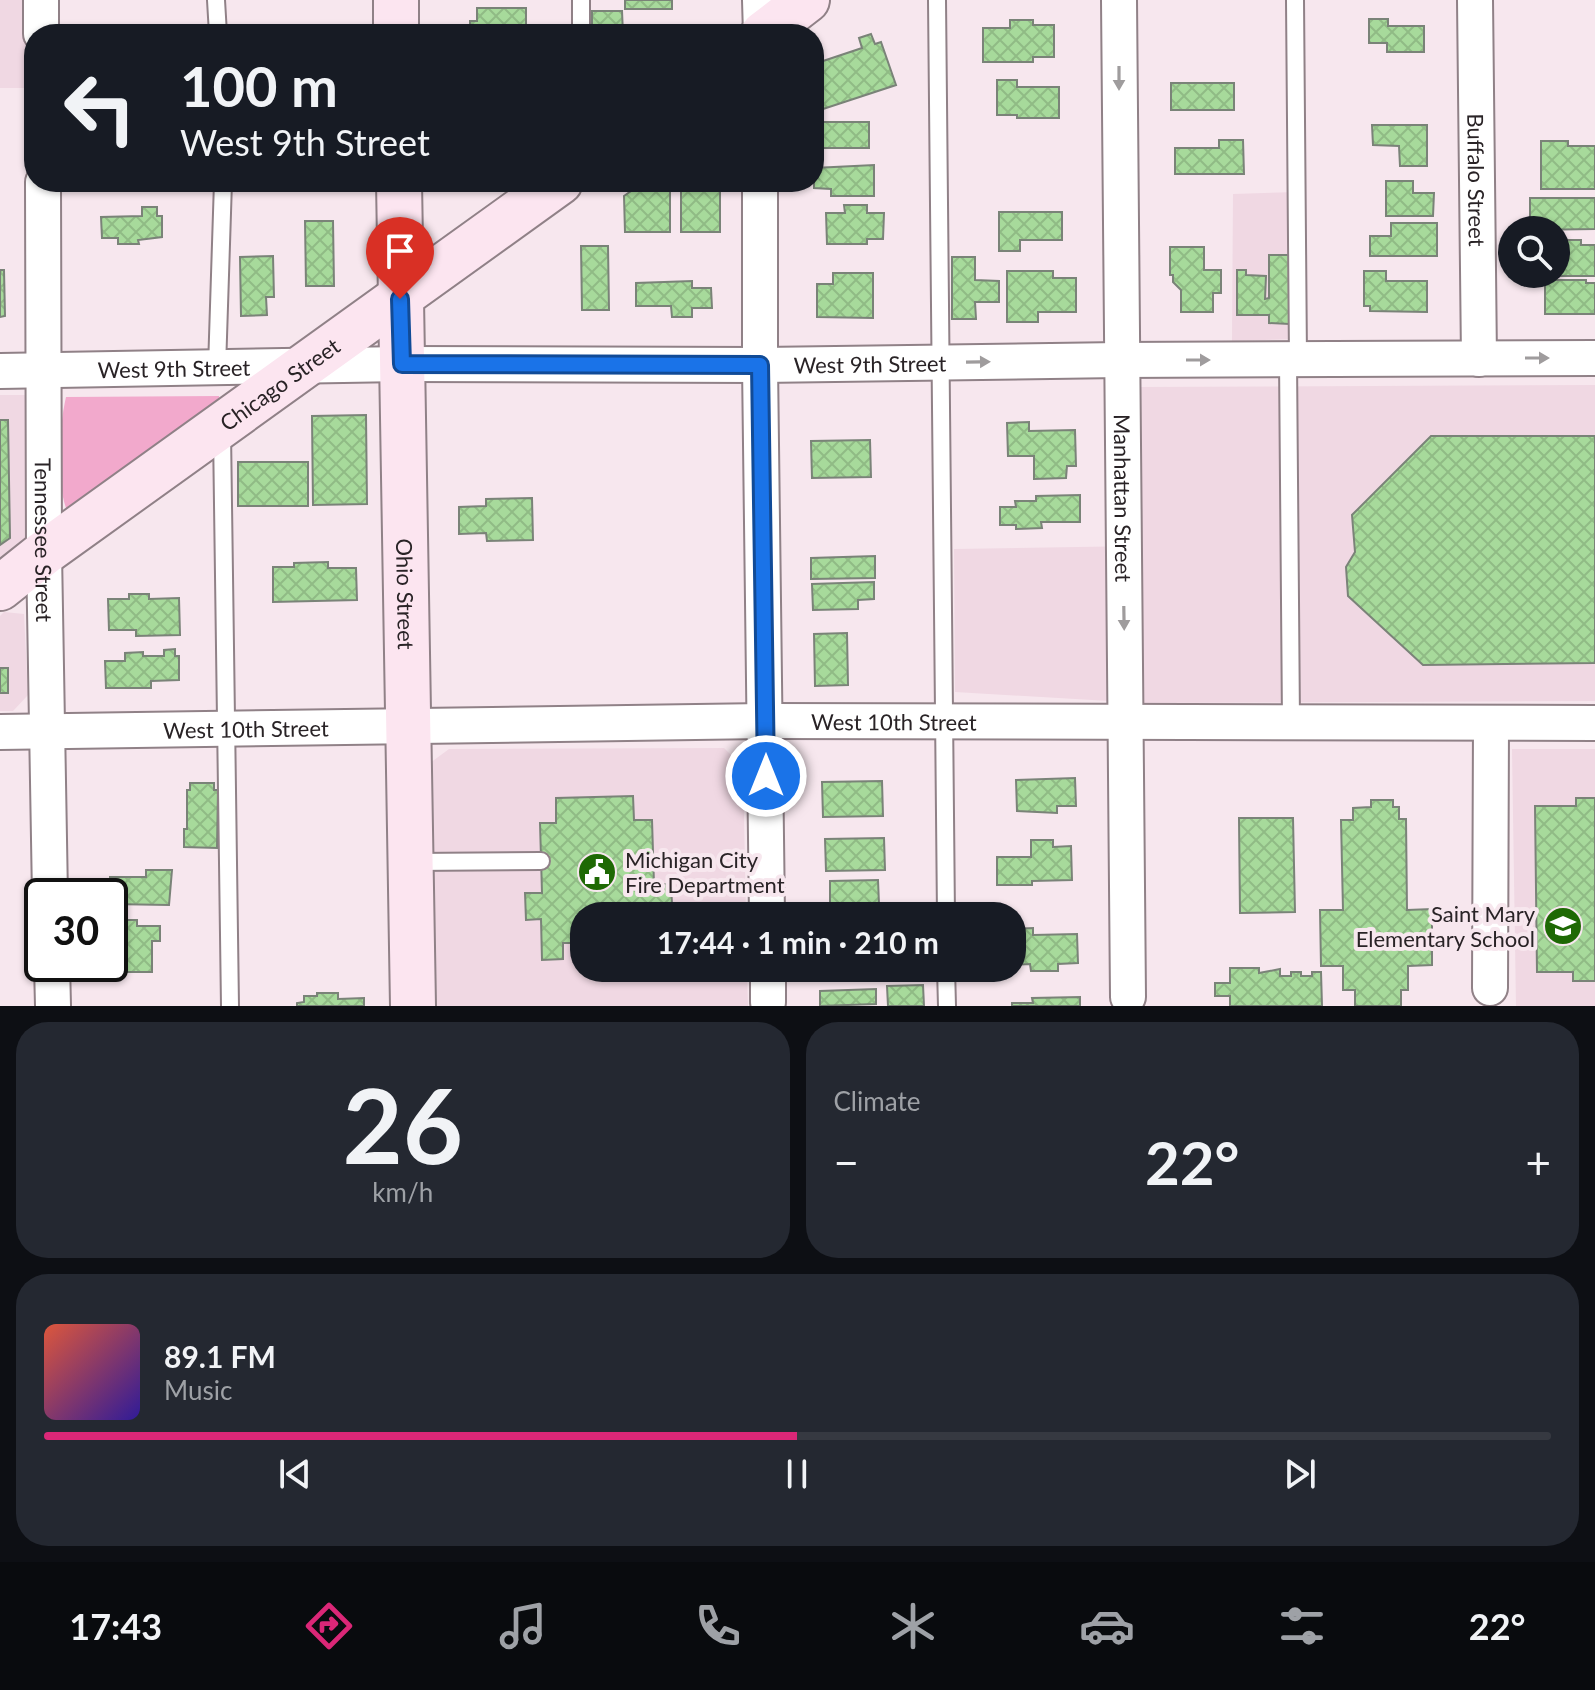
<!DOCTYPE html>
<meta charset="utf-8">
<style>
body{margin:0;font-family:Lato,sans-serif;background:#242831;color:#f1f3f6;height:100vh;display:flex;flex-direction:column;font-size:30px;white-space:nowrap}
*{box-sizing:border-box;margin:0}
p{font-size:26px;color:#9ea1a6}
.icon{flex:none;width:44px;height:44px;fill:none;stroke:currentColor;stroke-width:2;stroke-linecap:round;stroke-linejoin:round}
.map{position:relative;height:1006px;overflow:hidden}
.drawer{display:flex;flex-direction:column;gap:16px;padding:16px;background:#0d0f14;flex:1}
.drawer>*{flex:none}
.top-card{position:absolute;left:24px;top:24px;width:800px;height:168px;border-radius:32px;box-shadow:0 2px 6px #0004;background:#171b24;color:#f1f3f6;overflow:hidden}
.buttons{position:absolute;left:1498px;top:216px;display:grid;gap:16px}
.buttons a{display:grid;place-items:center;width:72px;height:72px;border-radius:50%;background:#171b24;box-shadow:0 2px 6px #0004;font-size:40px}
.speed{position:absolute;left:24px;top:878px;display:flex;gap:16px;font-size:40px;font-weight:700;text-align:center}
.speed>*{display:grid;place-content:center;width:104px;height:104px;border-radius:50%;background:#171b24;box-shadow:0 2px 6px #0004;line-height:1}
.speed .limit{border:4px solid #111;border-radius:12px;background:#fff;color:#111}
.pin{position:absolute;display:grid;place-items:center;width:68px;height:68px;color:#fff;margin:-82px -34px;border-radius:50% 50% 50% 0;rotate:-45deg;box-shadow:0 0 8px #0007}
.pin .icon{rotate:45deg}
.me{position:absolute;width:88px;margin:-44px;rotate:0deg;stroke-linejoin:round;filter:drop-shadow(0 0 6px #0008)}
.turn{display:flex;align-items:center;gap:28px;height:168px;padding:0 24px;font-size:36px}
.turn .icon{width:104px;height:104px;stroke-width:2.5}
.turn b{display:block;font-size:56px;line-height:68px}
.big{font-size:60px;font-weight:700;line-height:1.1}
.drawer .card{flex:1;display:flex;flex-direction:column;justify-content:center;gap:12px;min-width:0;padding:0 28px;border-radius:32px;background:#242831}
.drawer .dial{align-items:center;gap:0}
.dial b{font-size:104px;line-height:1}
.song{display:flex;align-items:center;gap:24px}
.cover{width:96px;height:96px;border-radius:12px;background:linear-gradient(135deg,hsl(10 70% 55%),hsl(250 70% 35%))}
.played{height:8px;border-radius:4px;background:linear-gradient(90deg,#db2777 50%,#363941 50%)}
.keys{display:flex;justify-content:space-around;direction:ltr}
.heat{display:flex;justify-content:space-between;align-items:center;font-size:44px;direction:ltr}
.drawer .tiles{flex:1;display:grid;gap:16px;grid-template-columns:1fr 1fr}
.card:last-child{grid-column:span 2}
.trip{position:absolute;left:570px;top:902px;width:456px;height:80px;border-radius:32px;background:#171b24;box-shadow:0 2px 6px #0004;font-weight:700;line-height:80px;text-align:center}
.tab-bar{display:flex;height:128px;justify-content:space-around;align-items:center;background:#090b0e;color:#9ea1a6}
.tab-bar .icon{width:56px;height:56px}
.tab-bar .on{color:#db2777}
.tab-bar b{font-size:36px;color:#f1f3f6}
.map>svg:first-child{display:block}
.built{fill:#f0d8e3}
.grass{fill:#f2a9cc}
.building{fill:url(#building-cross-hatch);stroke:#7a8378;stroke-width:2}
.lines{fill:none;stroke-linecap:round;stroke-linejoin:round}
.lane-casing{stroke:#908187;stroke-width:20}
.street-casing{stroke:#908187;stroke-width:38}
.secondary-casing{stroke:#908187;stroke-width:48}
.lane{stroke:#fff;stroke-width:16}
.street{stroke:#fff;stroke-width:34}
.secondary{stroke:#fce5f0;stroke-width:44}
.oneway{fill:#9f9c9d}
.route-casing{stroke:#114b97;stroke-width:20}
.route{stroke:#1a73e8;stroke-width:14}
.labels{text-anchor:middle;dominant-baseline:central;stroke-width:8;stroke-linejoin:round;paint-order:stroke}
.street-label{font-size:22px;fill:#292326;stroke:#f7e7ee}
.poi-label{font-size:22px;fill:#292326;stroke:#f7e7ee;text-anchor:start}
</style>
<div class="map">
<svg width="1595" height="1006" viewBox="0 0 1595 1006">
<defs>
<pattern id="building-cross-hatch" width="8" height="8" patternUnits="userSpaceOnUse" patternTransform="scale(2)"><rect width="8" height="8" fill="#a7da9b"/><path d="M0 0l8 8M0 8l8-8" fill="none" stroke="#90bb85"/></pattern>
</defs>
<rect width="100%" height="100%" fill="#f7e7ee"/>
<g class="built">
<polygon points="0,0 25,0 26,88 0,88"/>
<polygon points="1297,192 1298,339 1232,341 1233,194"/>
<polygon points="1595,385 1595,701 1143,703 955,692 954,549 1139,546 1138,387"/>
<polygon points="0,395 25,395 31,544 0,568"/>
<polygon points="4,612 24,614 28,695 13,711 0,711 0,616"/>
<polygon points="724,748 743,767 746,916 584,916 584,968 747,968 748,1006 430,1006 426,766 449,749"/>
<polygon points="1512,749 1595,749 1595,1006 1516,1006"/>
</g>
<path class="grass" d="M219,396L221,406L78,512L66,508C56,479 59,427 66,397Z"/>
<g class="building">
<rect x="625" y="0" width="47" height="9"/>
<polygon points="477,8 526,8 526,34 470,34 470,21 477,21"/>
<polygon points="592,11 622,11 623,34 592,34"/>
<polygon points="1369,19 1388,19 1388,26 1424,26 1424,52 1387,52 1387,43 1369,43"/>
<polygon points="1010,20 1033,20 1033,25 1054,25 1054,57 1033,57 1033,62 983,62 983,28 1010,28"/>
<polygon points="871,34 875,44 881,42 896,85 817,111 814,103 814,64 862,48 859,38"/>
<polygon points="997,80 1017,80 1017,87 1059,87 1059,118 1017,118 1017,115 997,115"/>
<rect x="1171" y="83" width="63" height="27"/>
<rect x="814" y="122" width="55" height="26"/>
<polygon points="1372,125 1427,125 1427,166 1400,166 1399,146 1373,145"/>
<polygon points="1219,140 1243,140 1244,174 1175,174 1175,148 1219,148"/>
<polygon points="1541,141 1568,141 1568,146 1595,146 1595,189 1541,189"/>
<polygon points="874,165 874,196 831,196 831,189 814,188 814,168"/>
<polygon points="1386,181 1413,181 1413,193 1434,193 1433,216 1386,216"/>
<polygon points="644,182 670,182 670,232 625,232 624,196"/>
<rect x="681" y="182" width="39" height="50"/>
<polygon points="1530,198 1595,198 1595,229 1530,230"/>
<polygon points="844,205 867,205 867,213 884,213 883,239 867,239 867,244 827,244 826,213 845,213"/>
<polygon points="142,207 157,207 157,216 162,216 162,237 138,240 139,244 118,244 118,238 102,238 101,217 142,216"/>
<polygon points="999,212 1062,212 1062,240 1020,240 1020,251 999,251"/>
<polygon points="305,221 333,221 334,286 306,286"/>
<polygon points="1391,223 1437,223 1437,256 1370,256 1370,236 1391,236"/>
<polygon points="1556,240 1581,240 1581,245 1595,245 1595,276 1557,276"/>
<polygon points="581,246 608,246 609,310 582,310"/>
<polygon points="1170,247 1204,247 1204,270 1221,270 1221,293 1213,293 1213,312 1181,312 1181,290 1173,282 1173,275 1170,275"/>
<polygon points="1269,255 1289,255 1289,324 1269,323 1269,315 1237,315 1237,270 1246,270 1246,275 1266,276 1265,299 1269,298"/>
<polygon points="273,256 274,297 266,297 267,315 241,316 240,257"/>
<polygon points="952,257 975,257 975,280 999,281 999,302 975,302 976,319 952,319"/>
<polygon points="0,270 4,270 5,316 0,317"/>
<polygon points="1007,271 1053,271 1053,278 1076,278 1076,312 1038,312 1038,322 1007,322"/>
<polygon points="1364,271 1386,271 1386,281 1427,281 1427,312 1370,311 1370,306 1364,306"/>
<polygon points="833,273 873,273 873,318 817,317 817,284 833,284"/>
<polygon points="1545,280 1586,280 1586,283 1595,283 1595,314 1545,314"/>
<polygon points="692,281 692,288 711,288 712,308 692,308 692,317 672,317 671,306 636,306 636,283"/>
<polygon points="366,415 367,504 313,505 312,416"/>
<polygon points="0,420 8,420 10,538 0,545"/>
<polygon points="1029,422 1029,431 1075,430 1076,466 1067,466 1066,478 1034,479 1034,456 1008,456 1007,423"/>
<polygon points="1431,436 1595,436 1595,663 1423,665 1348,596 1346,567 1355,552 1352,515"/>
<polygon points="870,440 871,477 812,478 811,441"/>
<rect x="238" y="462" width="70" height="44"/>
<polygon points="1080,495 1080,522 1041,522 1042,528 1016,529 1016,525 1000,525 1000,507 1016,507 1015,501 1036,501 1036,496"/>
<polygon points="532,498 533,540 487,541 486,533 459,534 459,507 486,506 486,499"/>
<polygon points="875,556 875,578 811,579 811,558"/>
<polygon points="328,562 328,568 356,568 357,600 273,602 273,567 294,567 294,563"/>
<polygon points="874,582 874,599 858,600 858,609 813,610 812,584"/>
<polygon points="129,594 149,594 149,599 179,598 180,635 136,636 136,630 109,630 108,599 129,599"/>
<polygon points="847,633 848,685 815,686 814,634"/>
<polygon points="175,649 175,656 179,656 179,680 151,681 151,688 106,688 105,661 125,661 125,653 143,652 143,656 164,656 164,650"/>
<rect x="0" y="668" width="8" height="25"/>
<polygon points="1075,778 1076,806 1057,806 1057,813 1017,811 1016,780"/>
<polygon points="882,781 883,816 823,817 822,782"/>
<polygon points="190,783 214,783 214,790 218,790 217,848 184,847 184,829 187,829 187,790 190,790"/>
<polygon points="633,796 634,820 652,820 654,884 671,884 672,904 649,905 650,916 584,916 584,968 592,968 582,968 582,943 563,943 563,959 542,960 541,919 526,920 525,893 542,893 540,823 556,823 556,798"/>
<polygon points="1576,798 1595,798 1595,981 1573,981 1573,972 1537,972 1535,806 1576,806"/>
<polygon points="1371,800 1393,800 1393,807 1399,807 1399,819 1406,819 1407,910 1432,909 1432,965 1408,966 1408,990 1401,990 1401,1006 1355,1006 1355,990 1343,990 1343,966 1321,966 1320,910 1343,910 1341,820 1353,820 1353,808 1371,807"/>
<polygon points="1239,818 1293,818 1295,912 1240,913"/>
<polygon points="884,838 885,870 826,871 825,839"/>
<polygon points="1031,840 1053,840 1053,847 1071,846 1072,880 1032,881 1032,885 997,885 997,857 1031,857"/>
<polygon points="146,870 172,870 169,905 110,904 110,877 146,877"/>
<polygon points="878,880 879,904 830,904 830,881"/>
<polygon points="110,920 137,920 137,926 160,926 160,941 152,941 152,972 108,972"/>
<polygon points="1033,928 1033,935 1077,934 1078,963 1058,964 1058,971 1031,971 1030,964 1012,965 1012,929"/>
<polygon points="1230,968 1259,968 1259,973 1280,969 1280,976 1291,976 1291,972 1301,972 1301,976 1312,976 1312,972 1321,972 1322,1006 1230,1006 1230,996 1215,996 1215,983 1230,983"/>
<polygon points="923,985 924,1006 888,1006 887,986"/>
<polygon points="876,989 876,1004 820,1006 820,991"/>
<polygon points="317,993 338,993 338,999 364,998 364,1006 297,1006 297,1003 304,1002 304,996 317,996"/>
<polygon points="1080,997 1080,1006 1012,1006 1012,1003 1033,1003 1032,998"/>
</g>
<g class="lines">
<defs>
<g id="lane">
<polyline points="216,0 218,34"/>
<polyline points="937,0 946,916"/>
<polyline points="1295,0 1298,359"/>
<polyline points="581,34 581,0"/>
<polyline points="1288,359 1291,722"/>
<polyline points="217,368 223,182"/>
<polyline points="222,432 230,1006"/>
<polyline points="413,862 541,861"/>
<polyline points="946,968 947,1006"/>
</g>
<g id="street">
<polyline points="41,0 41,34"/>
<polyline points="760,0 761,34"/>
<path id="s1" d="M1119,0L1128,997"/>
<path id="s2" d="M1475,0L1479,359"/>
<path id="s3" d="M43,182L44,553L50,896"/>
<polyline points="760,182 760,365 767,916"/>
<path id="s4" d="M0,371L402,364L760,365L1120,360L1595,358"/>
<path id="s5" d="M0,732L766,721L1595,723"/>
<polyline points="52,964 53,1006"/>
<polyline points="768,968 768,1002"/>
<polyline points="1490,988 1491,724"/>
</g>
<g id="secondary">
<polyline points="396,0 396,34"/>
<polyline points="763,34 807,0"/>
<path id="s6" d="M399,182L413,1006"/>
<path id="s7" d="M0,588L44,553L560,182"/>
</g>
</defs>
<use href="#lane" class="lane-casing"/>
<use href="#street" class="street-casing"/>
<use href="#secondary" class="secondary-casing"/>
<use href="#lane" class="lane"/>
<use href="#street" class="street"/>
<use href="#secondary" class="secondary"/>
</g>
<defs><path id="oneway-solid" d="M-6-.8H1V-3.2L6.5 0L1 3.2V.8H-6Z" transform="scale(2)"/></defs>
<g class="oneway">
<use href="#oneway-solid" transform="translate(1119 78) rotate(90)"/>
<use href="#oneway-solid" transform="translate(1537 358)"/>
<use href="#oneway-solid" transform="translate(1198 360)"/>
<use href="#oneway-solid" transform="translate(978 362) rotate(-1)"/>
<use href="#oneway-solid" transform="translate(1124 618) rotate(89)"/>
</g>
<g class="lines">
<defs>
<polyline id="route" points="400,299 402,364 760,365 766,776"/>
</defs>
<use href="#route" class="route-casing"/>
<use href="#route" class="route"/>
</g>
<defs>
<symbol id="civic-disc" viewBox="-11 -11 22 22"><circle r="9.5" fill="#1e6904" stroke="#f7e7ee"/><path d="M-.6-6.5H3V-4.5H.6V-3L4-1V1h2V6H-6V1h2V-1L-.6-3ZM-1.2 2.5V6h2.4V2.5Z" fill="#fff"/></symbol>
<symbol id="school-disc" viewBox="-11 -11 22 22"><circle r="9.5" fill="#1e6904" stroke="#f7e7ee"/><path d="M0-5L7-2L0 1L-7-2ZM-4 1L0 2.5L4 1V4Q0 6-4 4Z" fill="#fff"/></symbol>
</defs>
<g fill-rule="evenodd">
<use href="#civic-disc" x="575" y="850" width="44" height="44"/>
<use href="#school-disc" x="1541" y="904" width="44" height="44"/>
</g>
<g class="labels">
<g class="street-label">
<text stroke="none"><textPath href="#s2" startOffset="180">Buffalo Street</textPath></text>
<text stroke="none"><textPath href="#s4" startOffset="870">West 9th Street</textPath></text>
<text stroke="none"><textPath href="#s4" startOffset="174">West 9th Street</textPath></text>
<text stroke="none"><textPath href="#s7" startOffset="346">Chicago Street</textPath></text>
<text stroke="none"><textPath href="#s1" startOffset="498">Manhattan Street</textPath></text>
<text stroke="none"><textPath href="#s3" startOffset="358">Tennessee Street</textPath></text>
<text stroke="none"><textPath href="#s6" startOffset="412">Ohio Street</textPath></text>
<text stroke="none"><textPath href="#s5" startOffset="894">West 10th Street</textPath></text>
<text stroke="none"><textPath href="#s5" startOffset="246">West 10th Street</textPath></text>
</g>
<g class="poi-label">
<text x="625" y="859">Michigan City<tspan x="625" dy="25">Fire Department</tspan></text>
<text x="1535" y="913" text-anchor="end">Saint Mary<tspan x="1535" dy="25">Elementary School</tspan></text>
</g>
</g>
</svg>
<div class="buttons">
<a><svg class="icon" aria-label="search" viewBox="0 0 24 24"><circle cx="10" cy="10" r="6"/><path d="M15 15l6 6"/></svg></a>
</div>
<div class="speed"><div class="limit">30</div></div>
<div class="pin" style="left:400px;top:299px;background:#d93025"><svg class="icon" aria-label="arrive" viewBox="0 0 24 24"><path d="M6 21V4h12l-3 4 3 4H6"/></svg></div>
<svg class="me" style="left:766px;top:776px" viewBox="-20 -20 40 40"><circle r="17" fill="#1a73e8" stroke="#fff" stroke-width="3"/><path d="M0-11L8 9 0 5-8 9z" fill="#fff"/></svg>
<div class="trip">17:44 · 1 min · 210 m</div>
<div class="top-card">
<div class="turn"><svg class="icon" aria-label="left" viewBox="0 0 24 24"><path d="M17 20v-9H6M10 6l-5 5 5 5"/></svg><div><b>100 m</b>West 9th Street</div></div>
</div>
</div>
<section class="drawer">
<div class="tiles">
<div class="card dial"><b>26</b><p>km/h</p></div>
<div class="card"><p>Climate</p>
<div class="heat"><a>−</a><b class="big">22°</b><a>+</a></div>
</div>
<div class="card">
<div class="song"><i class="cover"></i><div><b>89.1 FM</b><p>Music</p></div></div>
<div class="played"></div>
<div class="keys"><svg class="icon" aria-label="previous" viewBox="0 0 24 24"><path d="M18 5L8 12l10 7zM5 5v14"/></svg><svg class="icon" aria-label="pause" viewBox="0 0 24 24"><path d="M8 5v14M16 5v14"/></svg><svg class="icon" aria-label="next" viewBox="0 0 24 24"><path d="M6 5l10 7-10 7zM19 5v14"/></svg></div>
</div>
</div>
</section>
<nav class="tab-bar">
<b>17:43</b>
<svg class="icon on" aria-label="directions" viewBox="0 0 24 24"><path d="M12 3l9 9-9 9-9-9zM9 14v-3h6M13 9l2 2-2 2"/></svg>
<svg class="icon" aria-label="music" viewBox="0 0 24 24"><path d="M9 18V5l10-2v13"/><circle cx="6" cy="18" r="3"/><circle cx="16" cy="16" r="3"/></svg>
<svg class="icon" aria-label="phone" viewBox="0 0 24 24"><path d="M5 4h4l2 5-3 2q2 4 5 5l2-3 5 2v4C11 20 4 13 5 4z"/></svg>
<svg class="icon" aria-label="climate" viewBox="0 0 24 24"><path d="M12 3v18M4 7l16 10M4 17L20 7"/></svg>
<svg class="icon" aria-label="car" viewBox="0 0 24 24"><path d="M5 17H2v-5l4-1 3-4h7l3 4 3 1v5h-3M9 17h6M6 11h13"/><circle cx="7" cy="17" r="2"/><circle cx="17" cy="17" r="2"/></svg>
<svg class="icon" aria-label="filters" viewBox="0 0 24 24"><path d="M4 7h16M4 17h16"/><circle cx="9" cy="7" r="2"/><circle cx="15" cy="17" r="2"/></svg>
<b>22°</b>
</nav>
